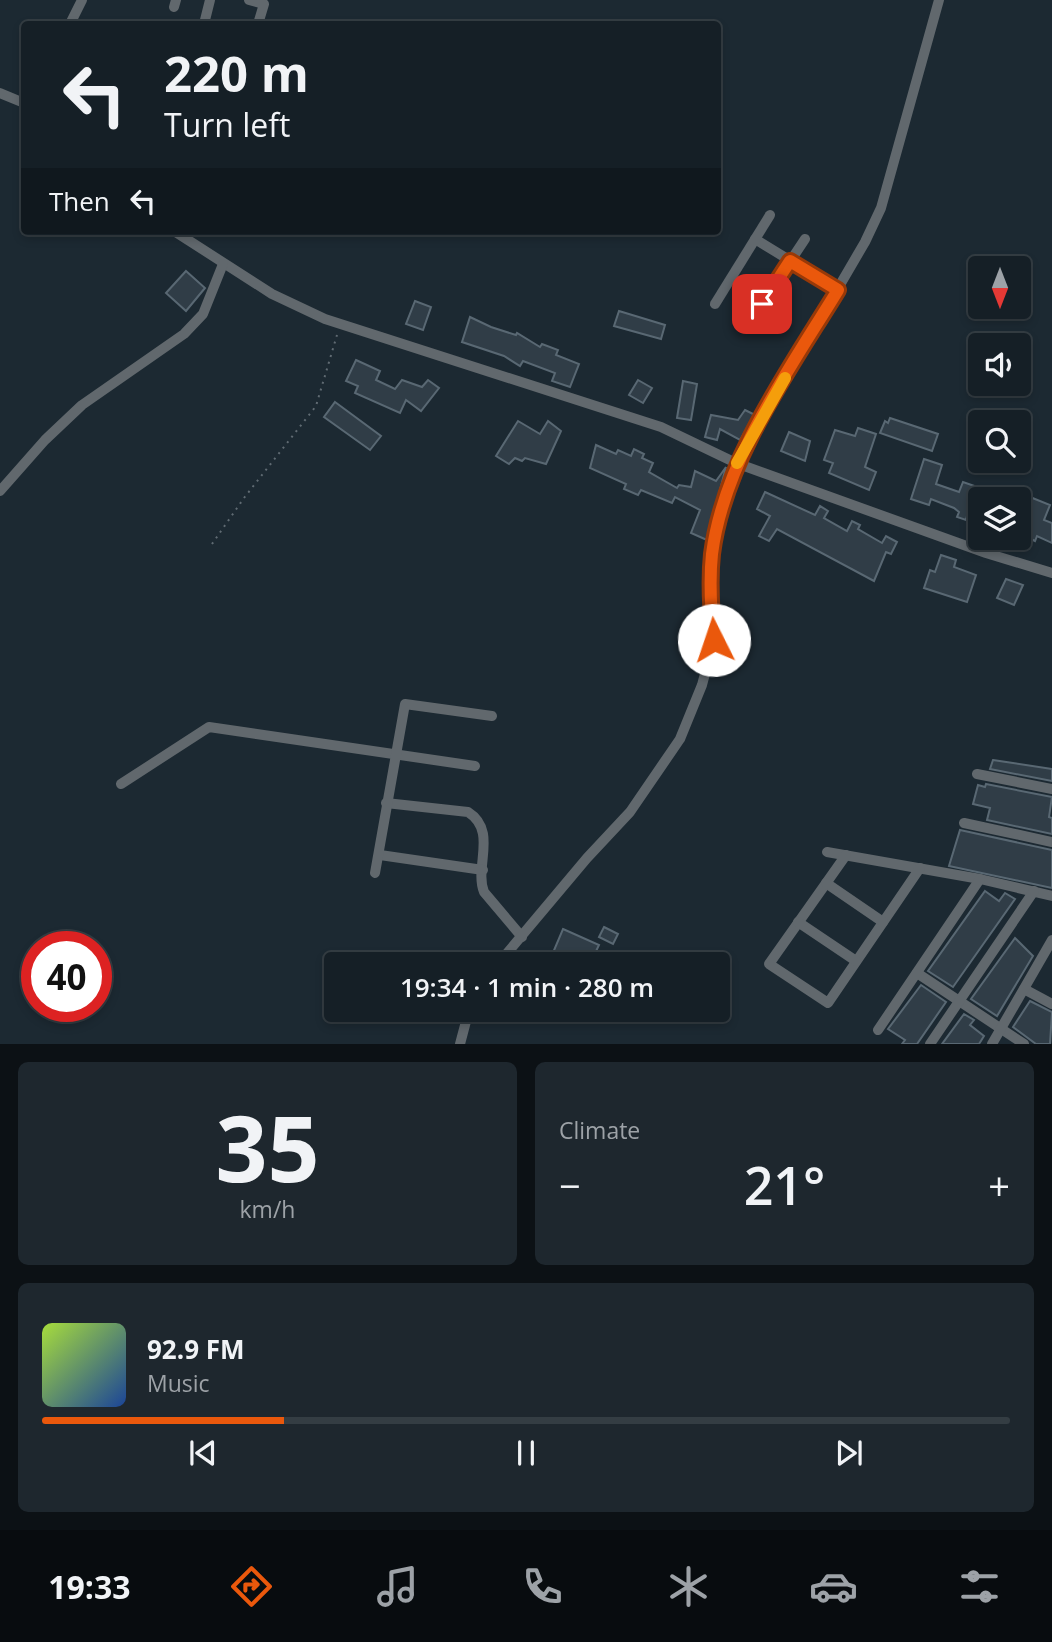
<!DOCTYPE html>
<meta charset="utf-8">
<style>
body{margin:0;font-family:"Open Sans",sans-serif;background:#1e272e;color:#f1f3f6;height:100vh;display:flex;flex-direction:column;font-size:26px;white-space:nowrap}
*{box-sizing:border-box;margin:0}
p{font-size:23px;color:#9da2a7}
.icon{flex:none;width:38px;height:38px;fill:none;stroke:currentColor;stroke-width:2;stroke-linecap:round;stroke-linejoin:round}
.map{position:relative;height:1044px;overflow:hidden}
.drawer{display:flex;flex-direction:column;gap:18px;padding:18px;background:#0c1115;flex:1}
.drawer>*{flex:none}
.top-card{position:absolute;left:21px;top:21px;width:700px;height:214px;border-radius:7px;box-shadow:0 4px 10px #0003,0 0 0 2px #343d43;background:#151f26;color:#f1f3f6;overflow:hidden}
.needle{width:46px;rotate:180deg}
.controls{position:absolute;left:968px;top:256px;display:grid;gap:14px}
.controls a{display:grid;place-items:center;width:63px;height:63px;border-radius:7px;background:#151f26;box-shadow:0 4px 10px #0003,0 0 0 2px #343d43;font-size:35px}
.speed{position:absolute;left:21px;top:931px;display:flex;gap:14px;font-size:35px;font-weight:700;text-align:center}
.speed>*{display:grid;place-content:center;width:91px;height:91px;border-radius:50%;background:#151f26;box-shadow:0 4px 10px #0003,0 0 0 2px #343d43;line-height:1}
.speed .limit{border:10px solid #d22;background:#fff;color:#111}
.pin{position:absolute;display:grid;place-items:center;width:60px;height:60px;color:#fff;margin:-30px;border-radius:14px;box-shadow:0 4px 10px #0006}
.me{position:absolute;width:77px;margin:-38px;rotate:356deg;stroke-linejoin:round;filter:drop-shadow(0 0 5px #0008)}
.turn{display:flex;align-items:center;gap:24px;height:147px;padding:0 28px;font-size:32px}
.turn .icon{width:91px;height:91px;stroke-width:2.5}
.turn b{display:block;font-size:49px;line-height:60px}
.then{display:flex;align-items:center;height:66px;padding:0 28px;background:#0003;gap:14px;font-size:26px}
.big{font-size:52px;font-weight:600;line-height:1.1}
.drawer .tile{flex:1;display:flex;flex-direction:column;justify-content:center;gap:10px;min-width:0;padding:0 24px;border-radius:10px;background:#1e272e}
.drawer .dial{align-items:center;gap:0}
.dial b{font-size:91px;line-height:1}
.song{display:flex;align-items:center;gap:21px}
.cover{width:84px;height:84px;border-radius:10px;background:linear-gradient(135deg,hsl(80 70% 55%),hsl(220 70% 35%))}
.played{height:7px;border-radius:4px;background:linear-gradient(90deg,#ea580c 25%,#343d43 25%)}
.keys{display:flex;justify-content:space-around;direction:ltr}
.heat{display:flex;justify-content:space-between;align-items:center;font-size:38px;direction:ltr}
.drawer .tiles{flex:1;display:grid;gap:18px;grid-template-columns:1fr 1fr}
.tile:last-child{grid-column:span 2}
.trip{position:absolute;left:324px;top:952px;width:406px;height:70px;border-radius:7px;background:#151f26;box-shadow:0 4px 10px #0003,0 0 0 2px #343d43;font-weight:600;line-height:70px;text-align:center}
.dock{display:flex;height:112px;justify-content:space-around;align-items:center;background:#080c0f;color:#9da2a7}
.dock .icon{width:49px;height:49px}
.dock .current{color:#ea580c}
.dock b{font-size:32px;color:#f1f3f6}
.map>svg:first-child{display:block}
.building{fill:#303d47;stroke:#596873;stroke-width:2}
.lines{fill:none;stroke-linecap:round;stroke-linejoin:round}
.path{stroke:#606b73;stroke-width:2;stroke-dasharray:2 5;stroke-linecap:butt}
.minor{stroke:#61686d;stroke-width:10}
.route-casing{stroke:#983908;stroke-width:18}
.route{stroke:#ea580c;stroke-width:12}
.slow{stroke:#f59e0b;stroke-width:12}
</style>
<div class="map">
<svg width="1052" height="1044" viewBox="0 0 1052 1044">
<rect width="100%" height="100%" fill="#1c2932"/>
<g class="building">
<polygon points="186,271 205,288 186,311 166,293"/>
<polygon points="415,301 431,307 423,330 406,324"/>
<polygon points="619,311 665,325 661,339 614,326"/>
<polygon points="470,317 491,327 516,335 517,333 540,347 542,344 558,350 556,355 579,364 570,387 552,381 555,373 523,361 520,366 504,356 462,342"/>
<polygon points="356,360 380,371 376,380 395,389 402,380 422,387 428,380 439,388 421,411 406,400 400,413 355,393 358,386 346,381"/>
<polygon points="638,380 652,388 643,403 629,395"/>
<polygon points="683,381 697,384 691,420 677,418"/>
<polygon points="335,402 381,436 370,450 324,417"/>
<polygon points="745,410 755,415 740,440 720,429 717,440 705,437 711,415 738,420"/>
<polygon points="890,418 938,434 932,451 880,433 885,421 888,423"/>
<polygon points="518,421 540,434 548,421 561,431 546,464 525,458 522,461 515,458 509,464 496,456"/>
<polygon points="858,428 876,434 865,467 876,472 869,490 829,473 833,463 824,460 835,430 855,436"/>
<polygon points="789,432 810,441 805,461 781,451"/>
<polygon points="596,445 616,454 618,450 631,456 634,449 644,454 642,458 653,463 649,472 677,488 679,485 691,487 695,471 716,481 726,467 707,540 691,533 700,510 675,497 672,503 641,490 638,495 624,489 626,484 590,468"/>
<polygon points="924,459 942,465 936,484 959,492 963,482 1012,499 980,499 980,520 967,516 966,520 957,517 959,512 954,508 931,499 929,505 911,499"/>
<polygon points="973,460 1004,460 996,473"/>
<polygon points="765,492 815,515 820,506 828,511 824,518 847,531 852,521 860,525 858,529 882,543 886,536 897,542 891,554 886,552 874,581 777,529 769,541 759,536 770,516 757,509"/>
<polygon points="1030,497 1050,505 1044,520 1052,523 1052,543 1037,536 1035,541 1019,533 1018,498 1028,501"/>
<polygon points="941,555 956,560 954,567 976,575 967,602 924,588 930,570 935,572"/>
<polygon points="1006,579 1023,585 1014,605 997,598"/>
<polygon points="993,760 1052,769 1052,781 990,769"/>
<polygon points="986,784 1052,797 1049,817 1052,818 1052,834 987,820 990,808 973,804 978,785 985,787"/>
<polygon points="960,830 1052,850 1052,888 949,866"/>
<polygon points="985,891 999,901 1005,893 1015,899 953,987 928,971"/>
<polygon points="604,927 618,934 613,944 599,937"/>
<polygon points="563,929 599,945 590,964 572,964 552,955"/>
<polygon points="1015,938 1033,956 997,1016 971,999"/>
<polygon points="921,985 946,1002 917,1044 902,1044 905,1040 888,1029"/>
<polygon points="1030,1001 1052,1012 1050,1044 1036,1044 1013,1027"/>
<polygon points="964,1014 974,1020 970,1025 984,1036 979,1044 942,1044"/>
</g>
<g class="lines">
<polyline class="path" points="212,544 244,498 316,406 337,335"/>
<g class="minor">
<polyline points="249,0 264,4 258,24"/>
<polyline points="174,7 176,0"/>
<polyline points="70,24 82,0"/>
<polyline points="204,24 210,0"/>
<polyline points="0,93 24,103"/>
<polyline points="174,231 272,294 325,319 661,427 736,463 986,553 1052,573"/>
<polyline points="755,239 838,290"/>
<polyline points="715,304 770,215"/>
<polyline points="748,325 805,239"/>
<polyline points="0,491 45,440 82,405 184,334 203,314 223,264"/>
<polyline points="977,774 1052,789"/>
<polyline points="121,784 209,727 475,766"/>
<path d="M386,803L468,812C498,831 474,867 484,892L522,937"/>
<polyline points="964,823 1052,842"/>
<polyline points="827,852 980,879 1052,896"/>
<polyline points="380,855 483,870"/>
<polyline points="846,855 769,964 828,1003 920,868"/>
<polyline points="375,873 405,704 492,716"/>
<polyline points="826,883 883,922"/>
<polyline points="798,922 856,961"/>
<polyline points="498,964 587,858 630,812 680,739 702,685 714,640 712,555 719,518 736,463 865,242 881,208 939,0"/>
<polyline points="917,973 1024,1044"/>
<polyline points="1024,989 1052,1004"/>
<polyline points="878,1030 980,879"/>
<polyline points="460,1044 469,1010"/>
<polyline points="930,1044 1034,891"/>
<polyline points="992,1044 1052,940"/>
</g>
</g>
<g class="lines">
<defs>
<path id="route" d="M714,640C711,612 709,582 712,554C724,460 789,370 838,290L790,261L762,304"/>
</defs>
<use href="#route" class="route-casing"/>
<use href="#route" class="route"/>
<polyline class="slow" points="737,463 785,378"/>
</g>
</svg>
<div class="controls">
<a><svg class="needle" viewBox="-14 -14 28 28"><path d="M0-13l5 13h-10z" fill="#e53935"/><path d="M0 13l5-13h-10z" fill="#9da2a7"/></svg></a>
<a><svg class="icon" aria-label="sound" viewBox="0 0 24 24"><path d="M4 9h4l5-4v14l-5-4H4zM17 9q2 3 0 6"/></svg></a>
<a><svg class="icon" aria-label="search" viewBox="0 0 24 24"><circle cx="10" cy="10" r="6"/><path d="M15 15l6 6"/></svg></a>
<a><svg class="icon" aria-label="layers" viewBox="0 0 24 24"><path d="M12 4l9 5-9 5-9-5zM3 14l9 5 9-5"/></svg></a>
</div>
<div class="speed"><div class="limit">40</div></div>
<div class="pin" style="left:762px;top:304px;background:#d93025"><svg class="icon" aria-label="arrive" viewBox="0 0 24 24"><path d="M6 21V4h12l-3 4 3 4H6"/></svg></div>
<svg class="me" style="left:714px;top:640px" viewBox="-20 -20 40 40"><circle r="19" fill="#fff"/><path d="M0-13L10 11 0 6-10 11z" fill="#ea580c"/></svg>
<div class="trip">19:34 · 1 min · 280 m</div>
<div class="top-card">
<div class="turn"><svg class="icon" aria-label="left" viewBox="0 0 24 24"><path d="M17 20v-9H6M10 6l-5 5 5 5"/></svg><div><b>220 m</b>Turn left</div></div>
<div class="then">Then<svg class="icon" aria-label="left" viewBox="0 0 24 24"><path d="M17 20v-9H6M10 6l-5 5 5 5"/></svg></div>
</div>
</div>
<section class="drawer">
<div class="tiles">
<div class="tile dial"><b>35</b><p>km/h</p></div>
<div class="tile"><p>Climate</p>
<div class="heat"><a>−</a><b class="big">21°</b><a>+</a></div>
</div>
<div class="tile">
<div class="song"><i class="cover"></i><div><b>92.9 FM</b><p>Music</p></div></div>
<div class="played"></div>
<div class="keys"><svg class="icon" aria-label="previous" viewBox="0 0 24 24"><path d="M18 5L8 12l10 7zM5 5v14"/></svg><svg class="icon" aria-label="pause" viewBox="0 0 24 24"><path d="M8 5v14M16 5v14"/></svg><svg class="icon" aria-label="next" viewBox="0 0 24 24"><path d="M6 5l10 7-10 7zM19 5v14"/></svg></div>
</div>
</div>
</section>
<nav class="dock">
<b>19:33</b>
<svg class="icon current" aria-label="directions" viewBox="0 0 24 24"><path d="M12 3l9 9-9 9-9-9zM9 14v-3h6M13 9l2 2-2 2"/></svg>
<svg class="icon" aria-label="music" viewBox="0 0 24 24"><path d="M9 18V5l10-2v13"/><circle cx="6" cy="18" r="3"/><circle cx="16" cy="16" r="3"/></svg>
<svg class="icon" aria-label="phone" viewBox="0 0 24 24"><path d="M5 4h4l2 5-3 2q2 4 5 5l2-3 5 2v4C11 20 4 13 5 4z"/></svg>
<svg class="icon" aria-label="climate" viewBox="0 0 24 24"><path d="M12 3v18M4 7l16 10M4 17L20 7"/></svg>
<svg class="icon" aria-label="car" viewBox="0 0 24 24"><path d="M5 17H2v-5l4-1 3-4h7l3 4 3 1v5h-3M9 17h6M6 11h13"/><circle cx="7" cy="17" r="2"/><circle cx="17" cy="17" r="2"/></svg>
<svg class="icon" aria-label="filters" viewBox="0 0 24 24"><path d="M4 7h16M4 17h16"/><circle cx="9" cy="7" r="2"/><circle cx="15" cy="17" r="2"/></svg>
</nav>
